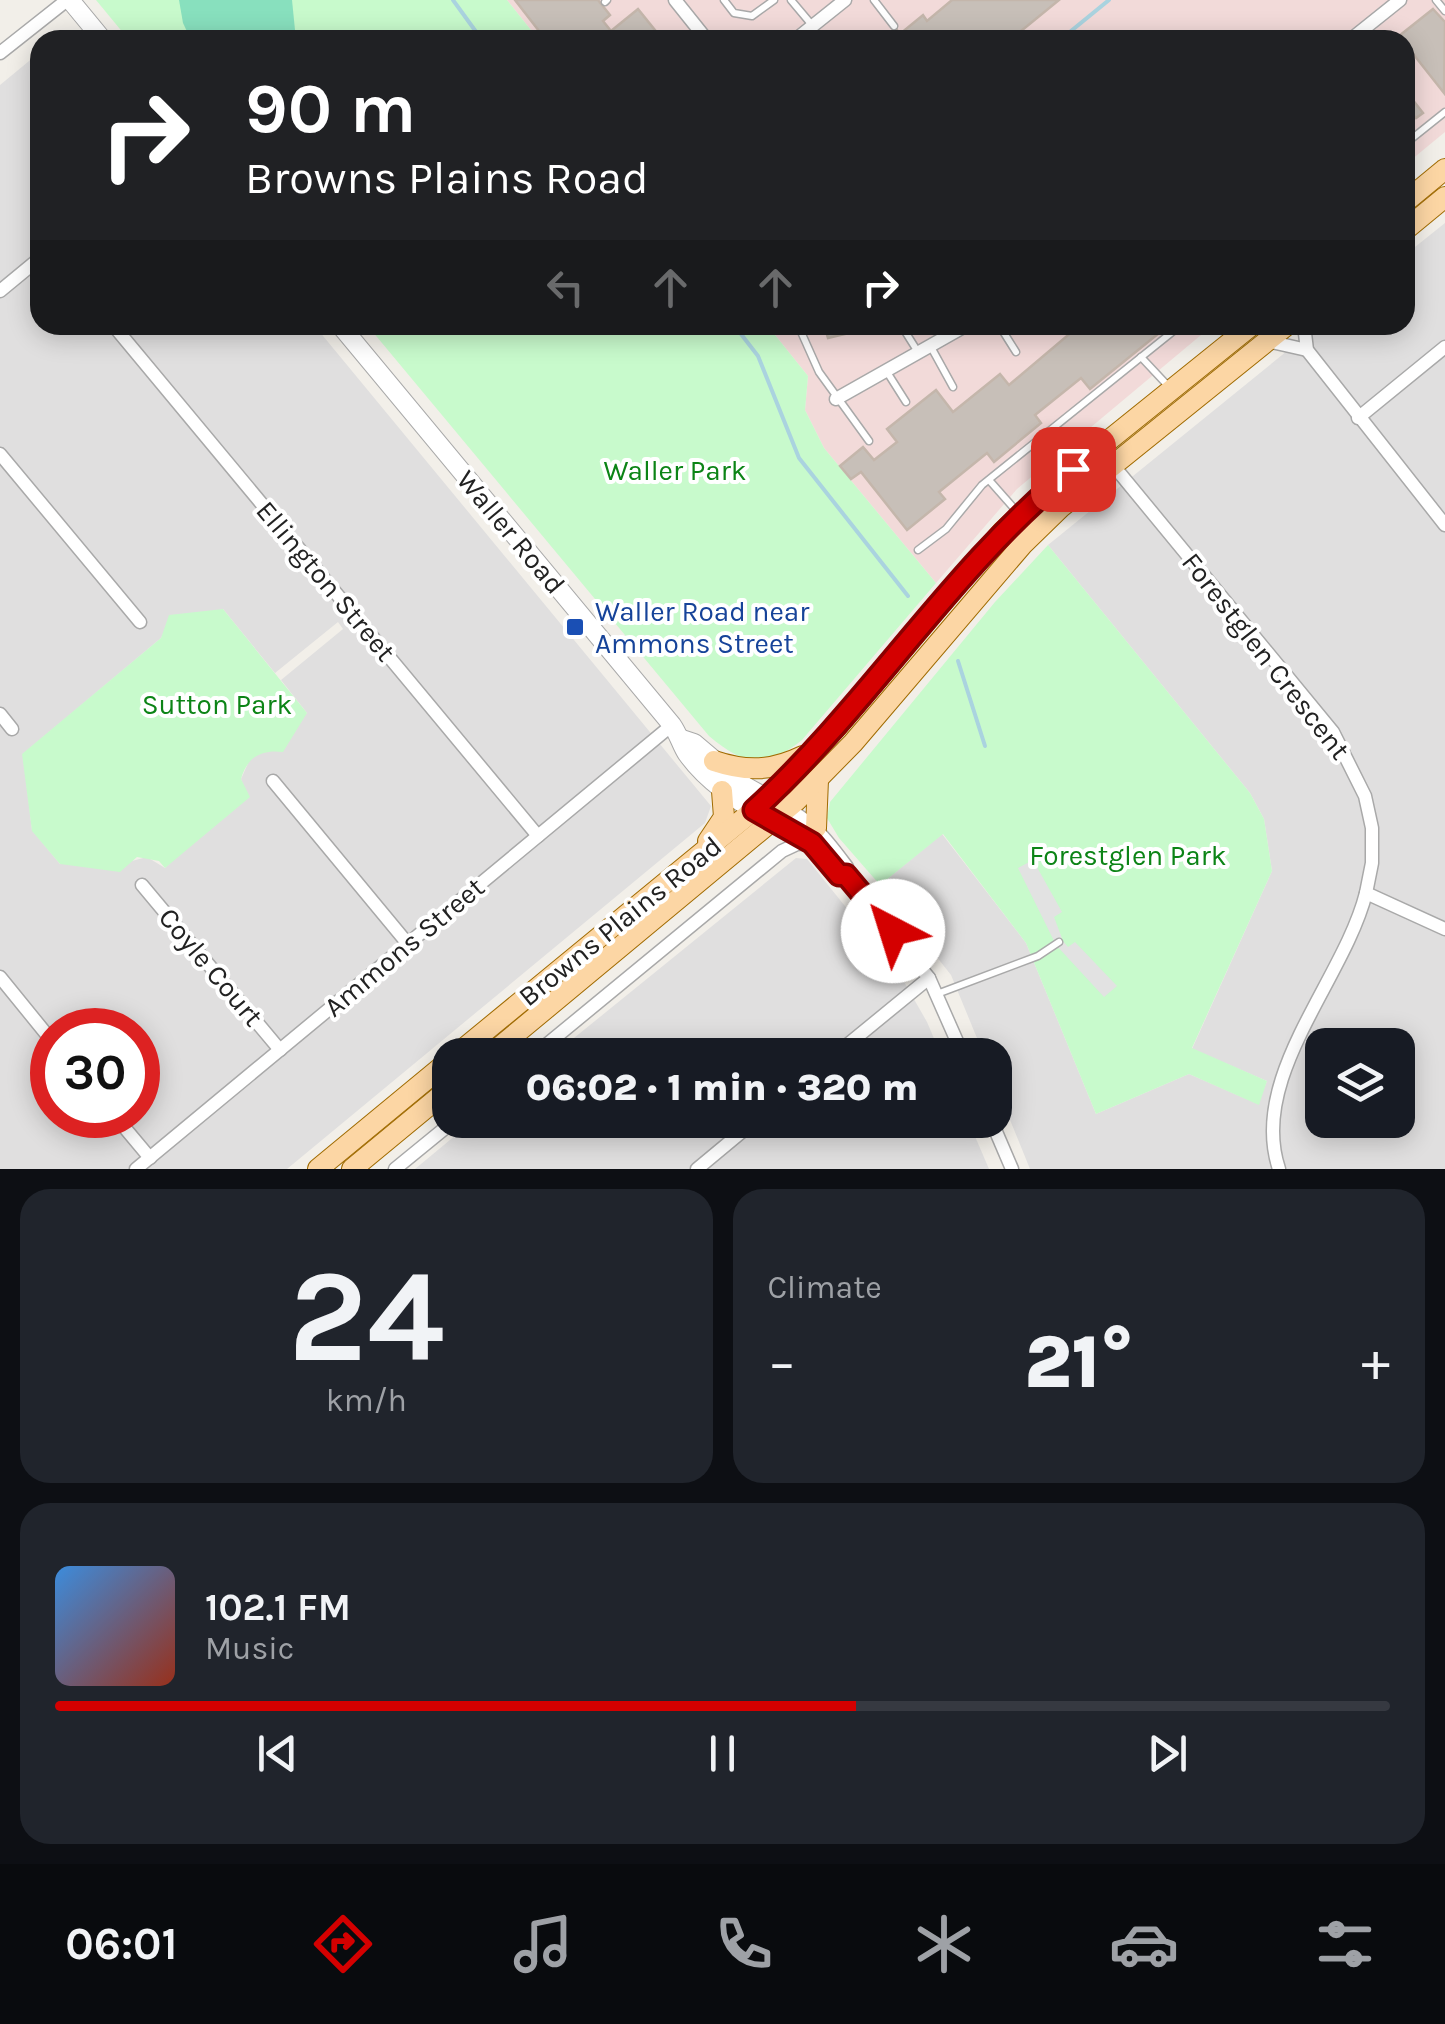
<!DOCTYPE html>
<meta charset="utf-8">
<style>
body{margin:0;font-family:Karla,sans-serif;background:#20242c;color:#f1f3f6;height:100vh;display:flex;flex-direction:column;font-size:38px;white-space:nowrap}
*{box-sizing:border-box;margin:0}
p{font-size:32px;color:#9ea1a6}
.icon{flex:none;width:55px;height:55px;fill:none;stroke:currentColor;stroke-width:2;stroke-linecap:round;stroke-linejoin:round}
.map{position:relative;height:1169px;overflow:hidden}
.details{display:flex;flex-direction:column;gap:20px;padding:20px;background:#0d0f14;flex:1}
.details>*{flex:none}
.guide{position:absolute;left:30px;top:30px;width:1385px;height:305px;border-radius:30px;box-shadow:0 5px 25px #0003;background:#202124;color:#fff;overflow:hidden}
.tools{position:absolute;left:1305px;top:1028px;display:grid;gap:20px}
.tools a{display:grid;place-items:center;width:110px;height:110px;border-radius:20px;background:#171b24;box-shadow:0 5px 25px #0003;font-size:50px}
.speed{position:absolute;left:30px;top:1008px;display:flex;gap:20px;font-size:50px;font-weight:700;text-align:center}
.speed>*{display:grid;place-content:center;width:130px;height:130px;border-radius:50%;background:#171b24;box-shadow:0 5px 25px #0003;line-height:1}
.speed .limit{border:15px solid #d22;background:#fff;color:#111}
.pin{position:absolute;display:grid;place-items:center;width:85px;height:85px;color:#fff;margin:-42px;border-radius:20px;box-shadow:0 5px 15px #0006}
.me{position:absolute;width:110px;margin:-55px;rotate:320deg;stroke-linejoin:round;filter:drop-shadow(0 0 8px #0008)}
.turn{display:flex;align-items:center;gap:35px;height:210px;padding:0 50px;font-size:45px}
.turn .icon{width:130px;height:130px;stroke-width:2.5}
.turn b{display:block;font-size:70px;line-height:85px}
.lanes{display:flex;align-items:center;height:95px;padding:0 50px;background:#0003;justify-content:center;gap:50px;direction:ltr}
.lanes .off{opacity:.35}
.big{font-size:75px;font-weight:800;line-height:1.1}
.details .tile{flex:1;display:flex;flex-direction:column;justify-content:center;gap:15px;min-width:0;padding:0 35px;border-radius:30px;background:#20242c}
.details .dial{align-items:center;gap:0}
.dial b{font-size:130px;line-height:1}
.song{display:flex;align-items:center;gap:30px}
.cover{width:120px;height:120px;border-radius:15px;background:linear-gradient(135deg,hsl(210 70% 55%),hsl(10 70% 35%))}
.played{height:10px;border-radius:5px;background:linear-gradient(90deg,#d40000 60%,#363941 60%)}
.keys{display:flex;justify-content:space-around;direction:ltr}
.heat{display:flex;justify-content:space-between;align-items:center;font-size:55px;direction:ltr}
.details .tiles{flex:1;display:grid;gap:20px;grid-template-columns:1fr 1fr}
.tile:last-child{grid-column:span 2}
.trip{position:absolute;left:432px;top:1038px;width:580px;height:100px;border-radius:30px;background:#171b24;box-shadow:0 5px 25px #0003;font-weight:800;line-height:100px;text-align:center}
.tabs{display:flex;height:160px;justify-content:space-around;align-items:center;background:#090b0e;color:#9ea1a6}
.tabs .icon{width:70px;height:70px}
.tabs .current{color:#d40000}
.tabs b{font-size:45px;color:#f1f3f6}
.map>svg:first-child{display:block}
.residential{fill:#e0dfdf;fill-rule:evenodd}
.commercial{fill:#f2dad9}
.park{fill:#c8facc}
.pitch{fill:#88e0be}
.parking{fill:#e2e2e2}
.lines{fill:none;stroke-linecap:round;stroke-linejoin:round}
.stream{stroke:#aad3df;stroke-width:4}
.building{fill:#c7bfb8;stroke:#c4b6ab;stroke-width:2.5}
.service-casing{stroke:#a9a9a9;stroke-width:9}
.minor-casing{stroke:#a9a9a9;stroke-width:15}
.tertiary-casing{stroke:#a9a9a9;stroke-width:20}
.primary-casing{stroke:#a06b00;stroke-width:22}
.service{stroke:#fff;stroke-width:6}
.minor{stroke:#fff;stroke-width:12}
.tertiary{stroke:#fff;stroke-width:18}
.primary{stroke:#fcd6a4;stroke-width:20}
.route-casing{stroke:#8a0000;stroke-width:25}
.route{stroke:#d40000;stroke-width:18}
.transit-dot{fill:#1a4fb4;stroke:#fff;stroke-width:4}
.labels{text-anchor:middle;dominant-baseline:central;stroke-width:8;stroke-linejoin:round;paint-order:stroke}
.park-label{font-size:28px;fill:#0c8416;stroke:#fff}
.street-label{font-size:28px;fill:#222;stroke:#fff}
.transit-label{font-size:28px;fill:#164399;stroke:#fff;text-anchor:start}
</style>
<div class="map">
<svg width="1445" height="1169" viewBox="0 0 1445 1169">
<rect width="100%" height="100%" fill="#f2efe9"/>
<g class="residential">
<path d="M40,52V325H314L711,806L705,823L287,1169H0V85ZM223,609L275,673L338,622L343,629L281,680L307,713L272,750L260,752L249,761L241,779L244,787L165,868L147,857L128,862L60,864L32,830L23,754L161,638L167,627ZM52,1030H138V1115H52Z"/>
<path d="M1445,223V1169H1030L995,1083V1055H984L951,975L880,885L942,834L1026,943L1096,1114L1189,1074L1258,1104L1267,1081L1192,1049L1272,871L1264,819L1250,793L1048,545L1319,325H1405V255ZM1322,1045H1398V1120H1322Z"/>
<polygon points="796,858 807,859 899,973 927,1022 941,1055 553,1055"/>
<polygon points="474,1120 968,1120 989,1169 415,1169"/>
</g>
<g class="commercial">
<polygon points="507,0 1445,0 1445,132 1405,165 1405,40 539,40"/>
<polygon points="767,325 1213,325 1017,489 936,583 824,448 805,410 808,376"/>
</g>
<g class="park">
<polygon points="96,0 507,0 539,40 129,40"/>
<path d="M367,325H767L808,376L805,410L824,448L936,583L802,740C764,770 745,766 709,736Z"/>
<polygon points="1048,545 1250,793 1264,819 1272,871 1192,1048 1267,1081 1259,1105 1189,1074 1096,1114 1026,943 943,834 880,885 839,838 827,818 830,802 995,602"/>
<path d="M223,609L307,713L283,752C262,749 247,757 241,779L250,797L165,868L159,861L137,857L120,872L60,864L32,831L22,754L161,638L169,615Z"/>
</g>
<polygon class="pitch" points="179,0 292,0 296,40 191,40 183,23"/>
<polygon class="parking" points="1033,860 1062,912 1054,917 1063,941 1068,947 1075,942 1117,986 1104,997 1056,945 1018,868"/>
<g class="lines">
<g class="stream">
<polyline points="453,0 482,40"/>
<polyline points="1060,40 1109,0"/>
<polyline points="734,325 758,356 799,458 908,596"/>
<polyline points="958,661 985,746"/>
</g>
</g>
<g class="building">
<polygon points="515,0 598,0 610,15 603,21 611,31 638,9 663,40 546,40"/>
<polygon points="952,0 1059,0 1010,40 1006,35 1000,40 884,40 897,30 900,34 923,15 927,21"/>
<polygon points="1433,9 1445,22 1444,93 1399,36"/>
<polygon points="1405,90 1423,113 1416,118 1412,114 1405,119"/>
<polygon points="824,325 869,325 870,328 828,338"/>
<polygon points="1080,325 1169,325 1090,389 1081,378 1035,415 1041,423 994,462 987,453 939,492 945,499 907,530 861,472 851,479 840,466 863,447 874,460 897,442 887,429 936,390 953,412 1000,374 1009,385"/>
</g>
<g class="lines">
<defs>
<g id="service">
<polyline points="724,0 734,13 752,16 774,0"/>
<polyline points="791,0 812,25"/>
<polyline points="874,0 894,26"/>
<polyline points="1436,0 1445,11"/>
<polyline points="605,2 607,0"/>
<polyline points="1405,144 1445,112"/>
<polyline points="798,325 819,372 869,441"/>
<polyline points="901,325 918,352"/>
<polyline points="935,325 942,337"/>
<polyline points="999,325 1016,352"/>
<polyline points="931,347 953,387"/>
<polyline points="1141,357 1170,388"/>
<polyline points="887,372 906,402"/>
<polyline points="989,480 1019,514"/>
<polyline points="918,550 946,529 982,485 1181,325"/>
<polyline points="937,994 1038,956 1059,942"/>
</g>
<g id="minor">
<polyline points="675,0 707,40"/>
<polyline points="795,40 845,0"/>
<polyline points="1350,40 1400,0"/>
<polyline points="0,53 67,0"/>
<polyline points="0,291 40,258"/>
<polyline points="113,325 538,836"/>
<polyline points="1304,325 1307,350 1445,525"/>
<polyline points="1267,341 1307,350"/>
<polyline points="836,399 967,325"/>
<polyline points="1358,418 1445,347"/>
<path d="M1099,448L1333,732L1365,796L1372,828V863L1366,893C1344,980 1248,1077 1279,1169"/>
<polyline points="0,454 140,622"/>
<polyline points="0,714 12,729"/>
<polyline points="273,781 408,944"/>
<path d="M787,809C814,822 830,844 847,867L846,875"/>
<polyline points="773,822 812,843 839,875 846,875 929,978 963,1055"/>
<polyline points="142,885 280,1050"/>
<polyline points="1366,893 1445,929"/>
<polyline points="0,977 52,1041"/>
<polyline points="534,1055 782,851 797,844 812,843"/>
<polyline points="835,1055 929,978"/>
<polyline points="114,1115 150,1158"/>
<polyline points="991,1120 1012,1169"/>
<polyline points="136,1169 672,725"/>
<polyline points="395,1169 455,1120"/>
<polyline points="697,1169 756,1120"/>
</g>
<g id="tertiary">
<polyline points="70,0 103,40"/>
<path d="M340,325L672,725C679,735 681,745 687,754C708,783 735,799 765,817"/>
<polyline points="682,739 694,743 745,786 787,809"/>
</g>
<g id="primary">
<polyline points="1405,202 1445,169"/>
<polyline points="1405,230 1445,197"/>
<path d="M714,761C747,772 772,771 803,756"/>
<polyline points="816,828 818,780"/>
<polyline points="708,841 724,817 722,791"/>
<polyline points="456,1055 754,810 837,727 1002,532 1047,490 1252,325"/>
<polyline points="490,1055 796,801 853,743 1023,544 1060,508 1287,325"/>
<polyline points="318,1169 450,1060"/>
<polyline points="352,1169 450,1088"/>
</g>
</defs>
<use href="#service" class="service-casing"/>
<use href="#minor" class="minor-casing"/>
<use href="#tertiary" class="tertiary-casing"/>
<use href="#primary" class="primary-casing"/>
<use href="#service" class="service"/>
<use href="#minor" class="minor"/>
<use href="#tertiary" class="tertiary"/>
<use href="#primary" class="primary"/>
</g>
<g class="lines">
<defs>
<path id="route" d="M893,931L846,875H839L812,843L754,810C869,705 952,567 1073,469"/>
</defs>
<use href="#route" class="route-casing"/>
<use href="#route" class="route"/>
</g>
<rect class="transit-dot" x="565" y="617" width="20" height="20" rx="5"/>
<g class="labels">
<g class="park-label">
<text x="675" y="470">Waller Park</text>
<text x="217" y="704">Sutton Park</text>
<text x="1128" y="855">Forestglen Park</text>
</g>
<g class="street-label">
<text transform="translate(511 532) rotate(50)">Waller Road</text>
<text transform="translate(326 581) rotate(50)">Ellington Street</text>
<text transform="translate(1266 656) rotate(52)">Forestglen Crescent</text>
<text transform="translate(620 921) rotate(-39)">Browns Plains Road</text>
<text transform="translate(404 947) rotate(-40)">Ammons Street</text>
<text transform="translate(211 967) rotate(50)">Coyle Court</text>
</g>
<g class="transit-label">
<text x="595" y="611">Waller Road near<tspan x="595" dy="32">Ammons Street</tspan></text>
</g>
</g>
</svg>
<div class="tools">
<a><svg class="icon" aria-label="layers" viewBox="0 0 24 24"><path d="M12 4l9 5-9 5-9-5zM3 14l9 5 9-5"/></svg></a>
</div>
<div class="speed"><div class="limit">30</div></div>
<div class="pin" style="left:1073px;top:469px;background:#d93025"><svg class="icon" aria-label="arrive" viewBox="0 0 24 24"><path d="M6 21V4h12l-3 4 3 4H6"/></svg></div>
<svg class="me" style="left:893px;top:931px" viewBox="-20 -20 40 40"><circle r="19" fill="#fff"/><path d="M0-13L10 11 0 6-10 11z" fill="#d40000"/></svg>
<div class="trip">06:02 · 1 min · 320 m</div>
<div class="guide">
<div class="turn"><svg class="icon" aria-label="right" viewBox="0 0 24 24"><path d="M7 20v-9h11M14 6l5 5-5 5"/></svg><div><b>90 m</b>Browns Plains Road</div></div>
<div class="lanes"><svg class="icon off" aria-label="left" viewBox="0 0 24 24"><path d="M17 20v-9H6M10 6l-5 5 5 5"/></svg><svg class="icon off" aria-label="ahead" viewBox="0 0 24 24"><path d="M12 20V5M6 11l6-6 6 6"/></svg><svg class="icon off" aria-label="ahead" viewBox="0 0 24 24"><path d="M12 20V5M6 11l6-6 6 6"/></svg><svg class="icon" aria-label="right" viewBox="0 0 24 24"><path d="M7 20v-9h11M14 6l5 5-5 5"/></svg></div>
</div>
</div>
<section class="details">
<div class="tiles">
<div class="tile dial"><b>24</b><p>km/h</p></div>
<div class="tile"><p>Climate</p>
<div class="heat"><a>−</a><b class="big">21°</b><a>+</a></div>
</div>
<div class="tile">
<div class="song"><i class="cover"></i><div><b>102.1 FM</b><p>Music</p></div></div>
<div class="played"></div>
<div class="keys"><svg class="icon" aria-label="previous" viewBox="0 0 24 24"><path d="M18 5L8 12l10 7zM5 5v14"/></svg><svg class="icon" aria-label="pause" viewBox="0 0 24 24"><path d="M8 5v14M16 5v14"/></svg><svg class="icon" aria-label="next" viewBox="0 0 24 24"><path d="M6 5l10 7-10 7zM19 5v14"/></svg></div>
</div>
</div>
</section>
<nav class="tabs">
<b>06:01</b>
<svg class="icon current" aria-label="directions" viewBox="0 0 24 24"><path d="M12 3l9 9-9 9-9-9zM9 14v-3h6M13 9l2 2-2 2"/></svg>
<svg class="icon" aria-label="music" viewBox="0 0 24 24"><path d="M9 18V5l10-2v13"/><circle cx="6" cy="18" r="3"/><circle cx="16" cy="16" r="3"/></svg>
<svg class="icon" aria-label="phone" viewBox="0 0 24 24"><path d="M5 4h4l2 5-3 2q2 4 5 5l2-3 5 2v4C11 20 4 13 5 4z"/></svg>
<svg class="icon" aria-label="climate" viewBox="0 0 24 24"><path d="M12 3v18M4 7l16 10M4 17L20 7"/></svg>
<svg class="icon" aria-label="car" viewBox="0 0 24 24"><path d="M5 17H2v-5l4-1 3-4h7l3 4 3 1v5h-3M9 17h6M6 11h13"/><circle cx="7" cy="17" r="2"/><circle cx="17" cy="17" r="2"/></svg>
<svg class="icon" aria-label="filters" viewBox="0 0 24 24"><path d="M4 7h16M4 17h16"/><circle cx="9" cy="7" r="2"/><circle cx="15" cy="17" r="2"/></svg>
</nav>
